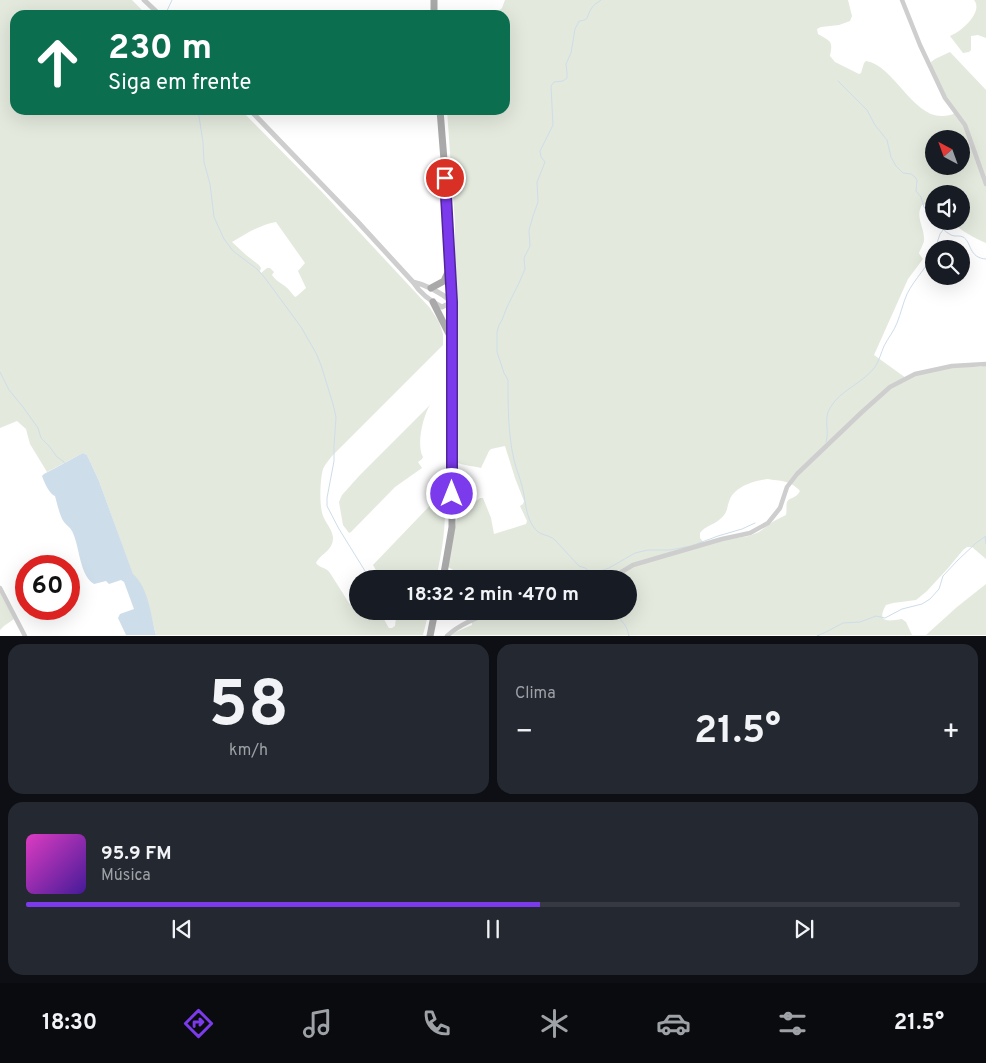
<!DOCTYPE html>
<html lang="pt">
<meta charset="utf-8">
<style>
body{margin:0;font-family:Overpass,sans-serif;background:#242831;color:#f1f3f6;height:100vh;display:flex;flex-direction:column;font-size:19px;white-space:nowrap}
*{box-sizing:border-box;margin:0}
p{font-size:16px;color:#9ea1a6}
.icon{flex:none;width:28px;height:28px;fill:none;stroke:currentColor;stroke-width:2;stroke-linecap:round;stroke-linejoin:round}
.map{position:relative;height:636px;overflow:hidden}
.sheet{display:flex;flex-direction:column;gap:8px;padding:8px;background:#0d0f14;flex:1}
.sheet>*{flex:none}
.top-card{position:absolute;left:10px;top:10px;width:500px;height:105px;border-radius:15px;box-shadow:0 5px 20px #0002;background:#0b6e4f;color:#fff;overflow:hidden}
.needle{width:32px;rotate:319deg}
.controls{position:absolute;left:925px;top:130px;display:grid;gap:10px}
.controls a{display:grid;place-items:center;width:45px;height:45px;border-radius:50%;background:#171b24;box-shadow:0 5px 20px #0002;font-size:25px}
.speed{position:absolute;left:15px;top:555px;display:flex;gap:10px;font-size:25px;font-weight:700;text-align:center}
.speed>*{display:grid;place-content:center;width:65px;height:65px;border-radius:50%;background:#171b24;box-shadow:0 5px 20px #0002;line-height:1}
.speed .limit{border:8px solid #d22;background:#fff;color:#111}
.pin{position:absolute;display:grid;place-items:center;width:42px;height:42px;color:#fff;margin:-21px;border:2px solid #fff;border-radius:50%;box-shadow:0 1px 5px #0007}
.me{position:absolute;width:55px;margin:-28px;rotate:0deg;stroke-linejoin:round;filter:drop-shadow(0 0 4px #0008)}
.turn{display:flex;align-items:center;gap:18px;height:105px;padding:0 15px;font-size:22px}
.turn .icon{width:65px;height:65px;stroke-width:2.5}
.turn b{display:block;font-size:35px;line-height:42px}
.big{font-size:38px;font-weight:700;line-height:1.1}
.sheet .tile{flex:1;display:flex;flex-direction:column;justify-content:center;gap:8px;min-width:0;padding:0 18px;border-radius:15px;background:#242831}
.sheet .dial{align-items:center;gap:0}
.dial b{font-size:65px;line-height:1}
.song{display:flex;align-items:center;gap:15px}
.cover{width:60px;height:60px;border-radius:8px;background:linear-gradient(135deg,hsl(310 70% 55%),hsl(260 70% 35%))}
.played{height:5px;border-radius:2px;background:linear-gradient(90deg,#7c3aed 55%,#363941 55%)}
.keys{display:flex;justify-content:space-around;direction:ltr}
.heat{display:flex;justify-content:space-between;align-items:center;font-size:28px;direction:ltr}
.sheet .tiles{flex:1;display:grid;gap:8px;grid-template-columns:1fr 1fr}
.tile:last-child{grid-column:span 2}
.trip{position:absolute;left:349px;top:570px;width:288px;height:50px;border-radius:25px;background:#171b24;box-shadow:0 5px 20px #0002;font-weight:700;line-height:50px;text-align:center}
.menu{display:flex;height:80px;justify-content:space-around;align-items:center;background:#090b0e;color:#9ea1a6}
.menu .icon{width:35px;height:35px}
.menu .selected{color:#7c3aed}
.menu b{font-size:22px;color:#f1f3f6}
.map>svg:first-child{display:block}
.green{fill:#e3e9dd;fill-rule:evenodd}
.water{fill:#ceddea}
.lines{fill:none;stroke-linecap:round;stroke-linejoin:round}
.stream{stroke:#ceddea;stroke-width:1}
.minor{stroke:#cecece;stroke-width:4.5}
.tertiary{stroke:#cecece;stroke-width:5}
.primary{stroke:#a9a9a9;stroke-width:7}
.route-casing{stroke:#51269a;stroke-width:12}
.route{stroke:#7c3aed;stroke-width:9}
</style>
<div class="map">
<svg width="986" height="636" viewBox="0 0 986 636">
<rect width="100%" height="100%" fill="#fff"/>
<g class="green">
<path d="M0,0H132L147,15H15V110H241L322,192L430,308L439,322L443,334V345L332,456C329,460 325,464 323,469C320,480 319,505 323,516C326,523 333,531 333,538C333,551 320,554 316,563C321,569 326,567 330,573L349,603L352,607L357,610L358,611L378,612C384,615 385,623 389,628H392L395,626L396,618L394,611H429L423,635H156L147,599L133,575L99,481L87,455L83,453L47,472L30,444L26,429L17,421L0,428ZM276,222L305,263L298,271L306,288L297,296L295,297C292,294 289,289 286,287C281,283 276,281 272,275L274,272L270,268H267L261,273L260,271L261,268L259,265L246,255L232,242C246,234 259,225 276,222Z"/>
<path d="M505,0H848L852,16L850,21L839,25L821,27L817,29L818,34C831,42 833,40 830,56L835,62L859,74L861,73L864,63L866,61C894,65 913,119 944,116C949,115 952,115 955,113L945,97L932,67L931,62L935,59L950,52L986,90V243C976,239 958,229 951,221H961V194H934V204H930L922,205C915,216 924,227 924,238C925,242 921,248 919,253L920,255L923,259L908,279L874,355L906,378L933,370L959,367H982V366H986V559L972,547H967L963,550L949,567L927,591L916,600L893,603L886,605C875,624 890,621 902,619L906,622L912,635H449L472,625L470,611H628V579H466L465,577L448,567L459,506L473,504L480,498H483L491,518L494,534L526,524L527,521L520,506L523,504L524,501L515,478L505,446L491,449L489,451L481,468C473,466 466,466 458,463L455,395V224L447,110H505V15H494L502,8ZM934,139H961V166H934ZM767,479C781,481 790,480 800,491C796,499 789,497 787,502C786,505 787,511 786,515L774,521L759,532L749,536L704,543L700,538V533C705,526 713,525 719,520C729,512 726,508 730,499C736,486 754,481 767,479Z"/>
<path d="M974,0H986V38L978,35L971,36V50L969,52L963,53L950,36C961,32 984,12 974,0Z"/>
<path d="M430,405C423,416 416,445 423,457L422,459L418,462L422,468L395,487L351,532L349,533L343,525L339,502L342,495L360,475Z"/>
<path d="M441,494L445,495C446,500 445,505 445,511C445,534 441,556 436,579H381L373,565Z"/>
<polygon points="986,584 986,635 926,635 957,607"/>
<polygon points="0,592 14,619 4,626 0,630"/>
</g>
<path class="water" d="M83,453L87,455L99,481L133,574C149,588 151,617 156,635H126L118,618L120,614L134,609L124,582L121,580L109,584L106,581L94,584C79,575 80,546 72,531C70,527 67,526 64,522C60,517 57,503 55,496C50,495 44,482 42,476L44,474Z"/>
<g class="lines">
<g class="stream">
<polyline points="165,15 172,0"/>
<polyline points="838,81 867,110 875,125 887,140 891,157 896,166 903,173 911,174 915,177 917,180 916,191 921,197 924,207 934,220"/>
<polyline points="198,110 203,142 204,162 210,184 214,217 224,239 233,251 257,269 265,278 301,327 316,353 321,365 333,404 336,417 334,446 334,461 327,498 327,506 339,529 370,579"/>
<path d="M935,221C940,226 945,232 951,235C955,237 960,235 963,237C972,242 968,258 986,259"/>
<polyline points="935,249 940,234 943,230"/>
<polyline points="0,372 9,390 23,407 38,428 41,438 49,446 57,457 63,461 65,464"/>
<path d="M826,442C830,431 823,419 830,408C840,390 862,384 875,367C879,361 881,353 884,346C888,338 894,331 897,323C901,313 903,303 907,294C915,278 928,267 934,251"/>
<polyline points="985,537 986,544"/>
<polyline points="592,574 609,568 635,553 648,550 670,550 691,546 718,536 742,529 755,523"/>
<path d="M594,579L589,571L585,568L579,566L555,540C548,534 541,536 535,529C525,517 526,500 522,486C520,477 516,469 514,460C508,434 508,406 508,380L504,373L497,352V332L499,325L502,320L507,307L519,283L525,269L524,258L530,246L529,230L533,216L538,202L537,182L545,162L541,157L540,151L553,125L551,86L554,82L563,81L567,78V73L566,64L571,53L575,29L579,21C590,20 586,17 591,9C593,5 597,3 601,0"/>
<path d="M621,611C619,619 620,619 625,625C627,628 628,632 629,636"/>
<polyline points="817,636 826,632 843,623 860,622 876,616 885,618 902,609 922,604 930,599 939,589 943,576 957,561 976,543 986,536"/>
</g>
<g class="minor">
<polyline points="902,0 920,45 945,98 965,125 986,184"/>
<polyline points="610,579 633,565 722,539 750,533 768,523 780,508 787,487 797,474 862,412 890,387 915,374 952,366 986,364"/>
<polyline points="0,588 25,636"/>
<path d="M447,636C461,623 480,616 497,611"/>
</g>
<g class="tertiary">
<polyline points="144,0 160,15"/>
<path d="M250,110L357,221L413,282C420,293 430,301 442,307L452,302C440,292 427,285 413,282"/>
</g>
<g class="primary">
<polyline points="434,15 434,0"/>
<polyline points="440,110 444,160 452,302 452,527 443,579"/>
<polyline points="431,288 444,281 450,268"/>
<polyline points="433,302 450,336"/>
<polyline points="430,636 435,611"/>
</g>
</g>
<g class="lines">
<defs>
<polyline id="route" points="445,178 452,302 452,494"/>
</defs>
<use href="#route" class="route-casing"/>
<use href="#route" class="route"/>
</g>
</svg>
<div class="controls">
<a><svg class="needle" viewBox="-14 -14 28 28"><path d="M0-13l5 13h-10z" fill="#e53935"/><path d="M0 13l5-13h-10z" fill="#9ea1a6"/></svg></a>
<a><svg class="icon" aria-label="sound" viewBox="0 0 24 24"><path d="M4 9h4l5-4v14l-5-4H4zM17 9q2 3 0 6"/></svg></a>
<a><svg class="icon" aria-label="search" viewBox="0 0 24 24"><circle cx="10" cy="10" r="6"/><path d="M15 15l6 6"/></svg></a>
</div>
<div class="speed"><div class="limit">60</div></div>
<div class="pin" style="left:445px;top:178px;background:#d93025"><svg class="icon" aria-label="arrive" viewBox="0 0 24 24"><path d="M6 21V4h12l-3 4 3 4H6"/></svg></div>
<svg class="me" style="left:452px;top:494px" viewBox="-20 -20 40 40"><circle r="17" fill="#7c3aed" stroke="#fff" stroke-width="3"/><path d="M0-11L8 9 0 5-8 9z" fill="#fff"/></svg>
<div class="trip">18:32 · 2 min · 470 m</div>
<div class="top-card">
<div class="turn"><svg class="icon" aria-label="ahead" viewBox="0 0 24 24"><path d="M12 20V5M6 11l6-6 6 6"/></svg><div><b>230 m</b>Siga em frente</div></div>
</div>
</div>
<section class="sheet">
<div class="tiles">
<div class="tile dial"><b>58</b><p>km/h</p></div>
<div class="tile"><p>Clima</p>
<div class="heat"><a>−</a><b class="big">21.5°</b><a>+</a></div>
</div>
<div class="tile">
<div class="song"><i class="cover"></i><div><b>95.9 FM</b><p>Música</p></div></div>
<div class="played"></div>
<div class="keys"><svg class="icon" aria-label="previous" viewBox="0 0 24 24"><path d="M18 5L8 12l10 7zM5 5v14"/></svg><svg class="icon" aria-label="pause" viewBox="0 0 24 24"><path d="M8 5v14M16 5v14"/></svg><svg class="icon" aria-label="next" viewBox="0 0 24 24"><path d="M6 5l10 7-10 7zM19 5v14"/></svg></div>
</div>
</div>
</section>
<nav class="menu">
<b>18:30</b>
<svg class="icon selected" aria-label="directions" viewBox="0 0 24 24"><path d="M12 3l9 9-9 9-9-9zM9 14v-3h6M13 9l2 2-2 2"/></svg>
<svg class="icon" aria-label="music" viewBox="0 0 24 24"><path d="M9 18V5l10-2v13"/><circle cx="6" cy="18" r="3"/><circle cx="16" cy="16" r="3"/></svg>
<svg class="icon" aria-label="phone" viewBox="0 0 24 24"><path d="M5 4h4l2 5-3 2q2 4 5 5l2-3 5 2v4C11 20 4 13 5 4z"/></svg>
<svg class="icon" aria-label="climate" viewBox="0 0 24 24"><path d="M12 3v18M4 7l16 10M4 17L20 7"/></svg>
<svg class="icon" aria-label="car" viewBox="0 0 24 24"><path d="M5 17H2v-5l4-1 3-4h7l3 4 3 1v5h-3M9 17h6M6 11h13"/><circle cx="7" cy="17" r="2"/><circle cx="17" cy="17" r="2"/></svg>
<svg class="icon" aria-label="filters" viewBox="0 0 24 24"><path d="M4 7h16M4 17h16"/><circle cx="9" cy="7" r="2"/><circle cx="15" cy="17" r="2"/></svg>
<b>21.5°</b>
</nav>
